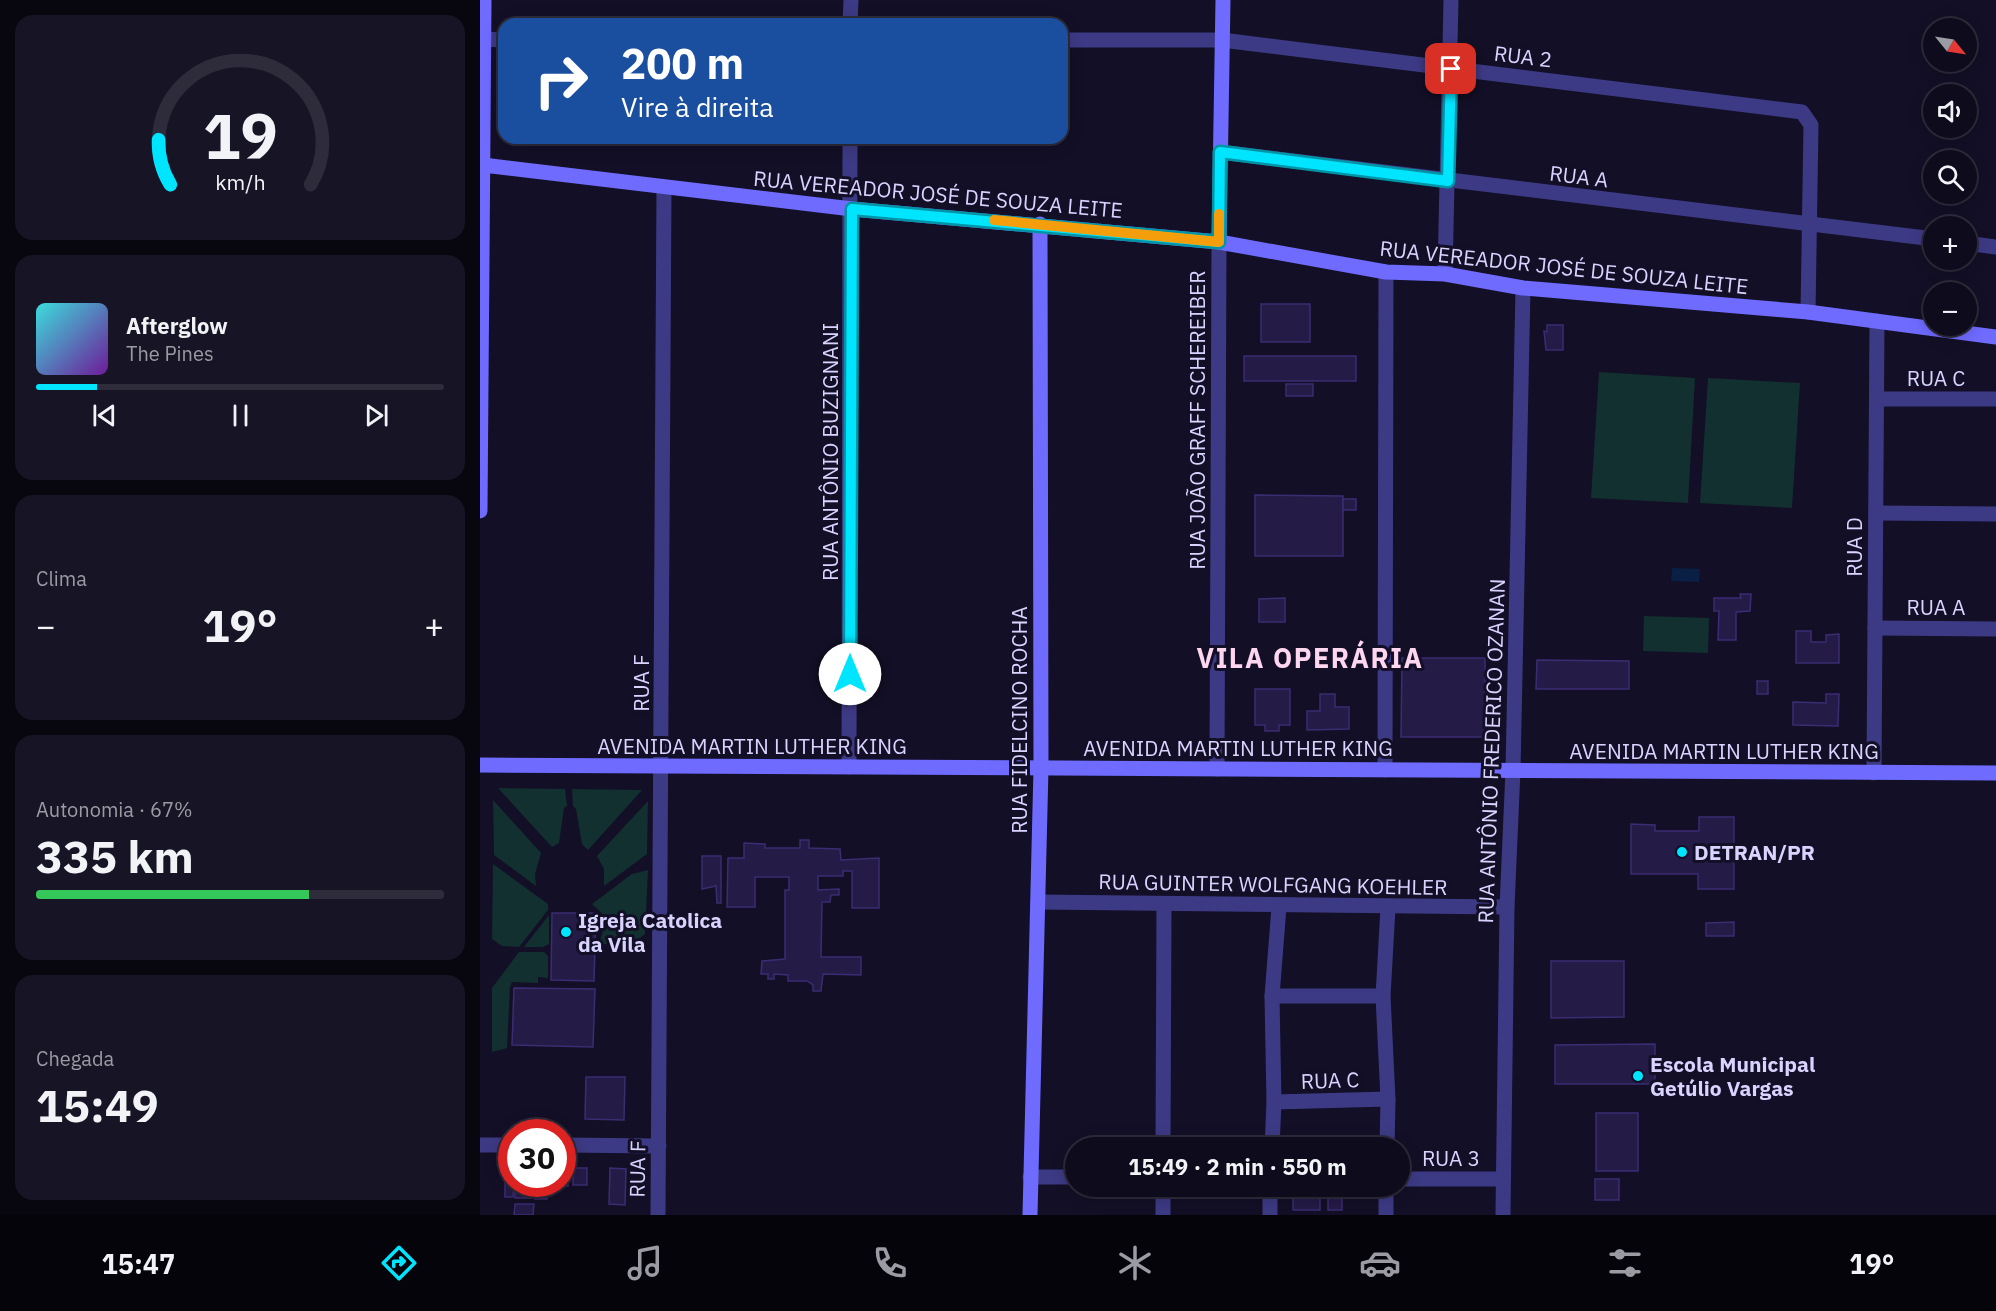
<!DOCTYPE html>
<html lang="pt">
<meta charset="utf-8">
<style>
body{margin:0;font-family:"IBM Plex Sans",sans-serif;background:#171425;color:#f1f3f6;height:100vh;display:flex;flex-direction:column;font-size:22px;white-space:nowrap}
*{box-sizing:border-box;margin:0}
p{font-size:20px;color:#9b9ba3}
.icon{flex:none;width:33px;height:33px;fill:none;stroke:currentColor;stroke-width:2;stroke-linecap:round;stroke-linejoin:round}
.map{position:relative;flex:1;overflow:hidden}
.panel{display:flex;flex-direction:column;gap:15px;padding:15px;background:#08060f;width:480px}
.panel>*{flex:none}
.top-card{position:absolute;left:18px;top:18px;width:570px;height:126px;border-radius:18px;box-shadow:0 3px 15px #0003,0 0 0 2px #2e2b3b;background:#1a4fa0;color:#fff;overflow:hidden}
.needle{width:39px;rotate:120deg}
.buttons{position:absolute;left:1443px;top:18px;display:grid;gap:12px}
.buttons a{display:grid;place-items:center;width:54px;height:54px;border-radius:50%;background:#0e0b1c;box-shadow:0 3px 15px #0003,0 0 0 2px #2e2b3b;font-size:30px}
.speed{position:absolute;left:18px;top:1119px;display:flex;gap:12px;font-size:30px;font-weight:700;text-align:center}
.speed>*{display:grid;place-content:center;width:78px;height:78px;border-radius:50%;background:#0e0b1c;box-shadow:0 3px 15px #0003,0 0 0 2px #2e2b3b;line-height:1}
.speed .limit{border:9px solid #d22;background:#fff;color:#111}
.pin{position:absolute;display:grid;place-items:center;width:51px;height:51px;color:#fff;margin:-26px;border-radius:12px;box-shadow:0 3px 9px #0006}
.me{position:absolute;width:66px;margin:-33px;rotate:0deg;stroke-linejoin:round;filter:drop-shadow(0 0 4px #0008)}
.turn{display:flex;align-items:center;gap:21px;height:126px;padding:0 24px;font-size:27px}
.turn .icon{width:78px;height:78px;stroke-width:2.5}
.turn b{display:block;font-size:42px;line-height:51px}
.big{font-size:45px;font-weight:800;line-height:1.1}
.panel .widget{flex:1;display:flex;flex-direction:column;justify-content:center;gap:9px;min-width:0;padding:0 21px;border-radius:18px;background:#171425}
.panel .dial{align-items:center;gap:0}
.dial svg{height:156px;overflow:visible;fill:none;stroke:#2e2b3b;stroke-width:7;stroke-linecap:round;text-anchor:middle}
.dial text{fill:#f1f3f6;stroke:none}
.song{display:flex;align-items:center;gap:18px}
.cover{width:72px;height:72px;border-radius:9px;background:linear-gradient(135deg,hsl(180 70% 55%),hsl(280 70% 35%))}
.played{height:6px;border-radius:3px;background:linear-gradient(90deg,#00e5ff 15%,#2e2b3b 15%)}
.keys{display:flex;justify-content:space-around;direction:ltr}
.heat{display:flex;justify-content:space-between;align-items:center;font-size:33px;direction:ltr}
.charge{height:9px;border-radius:4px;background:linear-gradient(90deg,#34c759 67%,#2e2b3b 0)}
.trip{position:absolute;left:585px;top:1137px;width:345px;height:60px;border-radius:30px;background:#0e0b1c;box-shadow:0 3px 15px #0003,0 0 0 2px #2e2b3b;font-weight:800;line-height:60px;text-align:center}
.tabs{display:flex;height:96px;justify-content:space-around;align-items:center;background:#06040b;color:#9b9ba3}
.tabs .icon{width:42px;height:42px}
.tabs .current{color:#00e5ff}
.tabs b{font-size:27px;color:#f1f3f6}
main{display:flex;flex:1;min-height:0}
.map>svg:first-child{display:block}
.green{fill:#12302f}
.water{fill:#0a1f44}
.building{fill:#241b47;stroke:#3b2d73;stroke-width:1.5}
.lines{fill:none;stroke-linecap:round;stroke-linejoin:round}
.street{stroke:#3d3a85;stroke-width:15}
.secondary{stroke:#6f6bff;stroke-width:15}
.route-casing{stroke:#0095a6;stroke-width:15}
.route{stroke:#00e5ff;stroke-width:10}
.slow{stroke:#f59e0b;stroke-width:10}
.poi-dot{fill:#00e5ff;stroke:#130f26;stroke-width:2}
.labels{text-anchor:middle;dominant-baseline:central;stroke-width:6;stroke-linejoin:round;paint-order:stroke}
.street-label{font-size:21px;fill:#d9d4ff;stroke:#130f26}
.poi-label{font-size:21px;font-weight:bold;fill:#d9d4ff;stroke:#130f26;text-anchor:start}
.district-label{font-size:27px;font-weight:bold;letter-spacing:1.5px;fill:#ffd6f0;stroke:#130f26}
</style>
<main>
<section class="panel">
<div class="widget dial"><svg viewBox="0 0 100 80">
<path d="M14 69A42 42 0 1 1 86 69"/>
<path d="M14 69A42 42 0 0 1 8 46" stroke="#00e5ff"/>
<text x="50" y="56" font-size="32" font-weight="700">19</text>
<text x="50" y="72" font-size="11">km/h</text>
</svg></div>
<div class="widget">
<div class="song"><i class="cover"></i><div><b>Afterglow</b><p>The Pines</p></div></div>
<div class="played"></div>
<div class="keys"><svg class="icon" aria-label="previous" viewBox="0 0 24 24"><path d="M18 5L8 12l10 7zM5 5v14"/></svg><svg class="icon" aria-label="pause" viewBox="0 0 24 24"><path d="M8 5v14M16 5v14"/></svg><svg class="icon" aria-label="next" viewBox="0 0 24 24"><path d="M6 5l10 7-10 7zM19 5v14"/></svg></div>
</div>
<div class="widget"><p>Clima</p>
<div class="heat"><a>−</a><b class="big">19°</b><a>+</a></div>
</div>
<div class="widget"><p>Autonomia · 67%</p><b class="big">335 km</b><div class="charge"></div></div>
<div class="widget"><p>Chegada</p><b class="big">15:49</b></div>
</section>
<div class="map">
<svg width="1516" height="1215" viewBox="0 0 1516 1215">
<rect width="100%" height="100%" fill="#130f26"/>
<g class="green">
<polygon points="1119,372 1215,378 1208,503 1111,498"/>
<polygon points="1228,378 1320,383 1312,508 1220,503"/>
<polygon points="1164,616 1229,618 1228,653 1163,651"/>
<polygon points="18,788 85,789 87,806 84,808 79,843 72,847"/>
<polygon points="92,789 162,790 108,850 102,844 96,809 93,806"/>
<polygon points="13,800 61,853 55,874 56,886 14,855"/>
<polygon points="168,801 167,854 124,886 124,869 117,856"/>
<polygon points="13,864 68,904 68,910 39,947 22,946 12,939"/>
<polygon points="168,870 165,934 152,944 119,944 125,924 130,921 112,904 152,874"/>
<polygon points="69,915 69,944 63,947 44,947"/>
<polygon points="39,952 64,952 68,956 68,978 58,977 58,983 32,982 30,987 27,1048 12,1052 12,988"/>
</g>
<polygon class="water" points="1192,568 1220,569 1219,582 1191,581"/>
<g class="building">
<rect x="781" y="304" width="49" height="38"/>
<polygon points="1067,325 1083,325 1083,350 1066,350 1064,331 1067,332"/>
<rect x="764" y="356" width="112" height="25"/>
<rect x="806" y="384" width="27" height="12"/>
<polygon points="775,495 863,496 863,556 775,556"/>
<rect x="863" y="499" width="13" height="11"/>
<polygon points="1260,594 1271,594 1270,611 1256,612 1256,640 1238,640 1239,611 1234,611 1234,598 1261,598"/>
<polygon points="805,598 805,622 779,622 779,599"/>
<polygon points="1316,631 1331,631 1331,642 1346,642 1346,635 1359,634 1359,663 1316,663"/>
<polygon points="922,658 1005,658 1005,737 921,737"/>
<polygon points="1057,660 1149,661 1149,689 1056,689"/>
<rect x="1277" y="681" width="11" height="13"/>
<polygon points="775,689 810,689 810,725 799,725 799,731 785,731 785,725 775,725"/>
<polygon points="840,694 855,694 855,707 869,707 869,729 827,730 827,711 840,711"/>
<polygon points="1346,694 1359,694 1358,726 1313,725 1313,702 1346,703"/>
<polygon points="1219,817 1254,817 1254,889 1218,889 1218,874 1151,874 1151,824 1175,825 1175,831 1219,831"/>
<polygon points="320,840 329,840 329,848 360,849 361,860 399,858 399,908 372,908 372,871 363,871 363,876 338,876 338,890 359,889 359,895 351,895 350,902 342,902 341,957 381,957 381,975 343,974 341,991 333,991 333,985 327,981 308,981 308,975 294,974 294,979 288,979 288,974 281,974 282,961 305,959 305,890 309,890 309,877 275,877 275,907 247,907 248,858 264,858 264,843 285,844 285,848 320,848"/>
<polygon points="222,856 241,856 241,903 237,903 236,886 222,889"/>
<polygon points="72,913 116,913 114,981 71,980"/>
<polygon points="1254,922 1254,936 1226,936 1226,923"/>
<polygon points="1071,961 1144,961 1144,1017 1071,1018"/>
<polygon points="34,988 115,989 113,1047 32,1045"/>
<polygon points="1175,1044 1175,1084 1075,1084 1075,1045"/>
<polygon points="106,1077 145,1077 144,1120 105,1119"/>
<rect x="1116" y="1113" width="42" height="58"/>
<rect x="93" y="1168" width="14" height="17"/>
<polygon points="130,1168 146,1169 145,1205 129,1204"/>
<polygon points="82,1169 88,1169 88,1186 74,1186 75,1184 82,1184"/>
<rect x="1115" y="1179" width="24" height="21"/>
<polygon points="25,1183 34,1184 33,1197 25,1197"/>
<rect x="35" y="1184" width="17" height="14"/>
<polygon points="56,1184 68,1184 67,1199 55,1199"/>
<polygon points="822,1186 862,1186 862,1210 848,1210 848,1192 840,1192 840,1210 813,1210 813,1192 827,1192 827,1188"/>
<polygon points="35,1204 54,1204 53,1215 34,1215"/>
</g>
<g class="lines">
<g class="street">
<polyline points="370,24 371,0"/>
<polyline points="0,39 24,40"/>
<polyline points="582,40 742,40 1322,112 1331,125 1328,312"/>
<polyline points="740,152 1454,239"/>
<polyline points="1486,243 1516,247"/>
<polyline points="965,274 971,0"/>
<polyline points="1397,399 1516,399"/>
<polyline points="1396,513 1516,514"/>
<polyline points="1395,628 1516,629"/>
<polyline points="369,767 370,138"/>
<polyline points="737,769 739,242"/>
<polyline points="905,770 906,272"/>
<polyline points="1394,773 1397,321"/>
<polyline points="558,902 1027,907"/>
<polyline points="792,996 903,996"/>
<polyline points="794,1102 908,1099"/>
<polyline points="0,1145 32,1145"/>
<polyline points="82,1145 179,1146"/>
<polyline points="683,1148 684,905"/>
<polyline points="792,1148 794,1102 792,996 799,907"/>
<polyline points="907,1148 908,1099 903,996 908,908"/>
<polyline points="550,1177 596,1177"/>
<polyline points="920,1179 1023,1179"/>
<polyline points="790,1186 790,1215"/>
<polyline points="906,1186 906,1215"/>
<polyline points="178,1215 184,188"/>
<polyline points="683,1215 683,1186"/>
<polyline points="1023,1215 1027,907 1033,770 1043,288"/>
</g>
<g class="secondary">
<polyline points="3,165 372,209 739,242 906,272 965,274 1043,288 1328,312 1516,337"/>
<polyline points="739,242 743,0"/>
<polyline points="0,511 4,0"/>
<polyline points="0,765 1516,773"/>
<polyline points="550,1215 561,768 560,224"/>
</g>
</g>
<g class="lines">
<defs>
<polyline id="route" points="370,674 372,209 739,242 740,152 968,181 971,69"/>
</defs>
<use href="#route" class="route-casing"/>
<use href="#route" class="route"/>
<polyline class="slow" points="514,220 739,242 739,214"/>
</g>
<g class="poi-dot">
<circle cx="1202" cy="852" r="6"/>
<circle cx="86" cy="932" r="6"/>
<circle cx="1158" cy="1076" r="6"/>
</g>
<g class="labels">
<g class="street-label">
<text transform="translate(1043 56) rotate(7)">RUA 2</text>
<text transform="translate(1099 176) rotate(7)">RUA A</text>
<text transform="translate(458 194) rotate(5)">RUA VEREADOR JOSÉ DE SOUZA LEITE</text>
<text transform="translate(1084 267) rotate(6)">RUA VEREADOR JOSÉ DE SOUZA LEITE</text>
<text x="1456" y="378">RUA C</text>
<text transform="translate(717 420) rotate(-90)">RUA JOÃO GRAFF SCHEREIBER</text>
<text transform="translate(350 452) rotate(-90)">RUA ANTÔNIO BUZIGNANI</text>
<text transform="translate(1374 547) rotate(-90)">RUA D</text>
<text x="1456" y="607">RUA A</text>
<text transform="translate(161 683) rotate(-90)">RUA F</text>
<text transform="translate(539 720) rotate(-90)">RUA FIDELCINO ROCHA</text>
<text x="272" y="746">AVENIDA MARTIN LUTHER KING</text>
<text x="758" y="748">AVENIDA MARTIN LUTHER KING</text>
<text transform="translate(1011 751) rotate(-88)">RUA ANTÔNIO FREDERICO OZANAN</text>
<text x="1244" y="751">AVENIDA MARTIN LUTHER KING</text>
<text transform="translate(793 884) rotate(1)">RUA GUINTER WOLFGANG KOEHLER</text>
<text transform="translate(850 1080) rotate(-2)">RUA C</text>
<text x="971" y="1158">RUA 3</text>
<text transform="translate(157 1169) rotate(-89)">RUA F</text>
</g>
<g class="poi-label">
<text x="1214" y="852">DETRAN/PR</text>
<text x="98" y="920">Igreja Catolica<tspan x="98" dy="24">da Vila</tspan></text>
<text x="1170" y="1064">Escola Municipal<tspan x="1170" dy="24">Getúlio Vargas</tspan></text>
</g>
<g class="district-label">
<text x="830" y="657">VILA OPERÁRIA</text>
</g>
</g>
</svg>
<div class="buttons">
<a><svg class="needle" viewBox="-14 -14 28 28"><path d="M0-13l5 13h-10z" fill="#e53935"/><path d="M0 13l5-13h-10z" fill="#9b9ba3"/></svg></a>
<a><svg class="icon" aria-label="sound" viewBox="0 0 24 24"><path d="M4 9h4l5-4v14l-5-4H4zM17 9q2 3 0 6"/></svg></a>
<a><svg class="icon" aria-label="search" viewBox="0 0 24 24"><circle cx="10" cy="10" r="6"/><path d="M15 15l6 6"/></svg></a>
<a>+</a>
<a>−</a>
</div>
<div class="speed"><div class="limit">30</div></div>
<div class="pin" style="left:971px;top:69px;background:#d93025"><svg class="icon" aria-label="arrive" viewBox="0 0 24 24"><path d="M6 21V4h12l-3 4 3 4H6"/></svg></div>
<svg class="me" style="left:370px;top:674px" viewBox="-20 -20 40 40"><circle r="19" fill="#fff"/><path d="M0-13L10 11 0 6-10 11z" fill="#00e5ff"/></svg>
<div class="trip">15:49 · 2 min · 550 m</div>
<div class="top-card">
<div class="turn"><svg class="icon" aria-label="right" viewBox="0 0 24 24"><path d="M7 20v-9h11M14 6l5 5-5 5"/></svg><div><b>200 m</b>Vire à direita</div></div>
</div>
</div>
</main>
<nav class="tabs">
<b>15:47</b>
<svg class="icon current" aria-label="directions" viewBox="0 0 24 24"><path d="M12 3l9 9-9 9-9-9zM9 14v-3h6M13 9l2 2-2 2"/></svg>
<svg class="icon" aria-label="music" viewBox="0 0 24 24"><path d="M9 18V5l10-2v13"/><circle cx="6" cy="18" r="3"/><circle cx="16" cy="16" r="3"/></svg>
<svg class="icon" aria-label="phone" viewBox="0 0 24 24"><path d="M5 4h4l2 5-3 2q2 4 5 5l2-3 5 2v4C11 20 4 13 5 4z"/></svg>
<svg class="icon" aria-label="climate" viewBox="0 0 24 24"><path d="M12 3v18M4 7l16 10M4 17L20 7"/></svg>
<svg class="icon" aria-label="car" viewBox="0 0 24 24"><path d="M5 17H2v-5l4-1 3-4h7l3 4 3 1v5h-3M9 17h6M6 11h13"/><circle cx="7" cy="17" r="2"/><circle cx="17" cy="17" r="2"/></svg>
<svg class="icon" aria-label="filters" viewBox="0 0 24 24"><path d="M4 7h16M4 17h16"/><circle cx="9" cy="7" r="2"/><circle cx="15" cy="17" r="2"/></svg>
<b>19°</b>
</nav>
